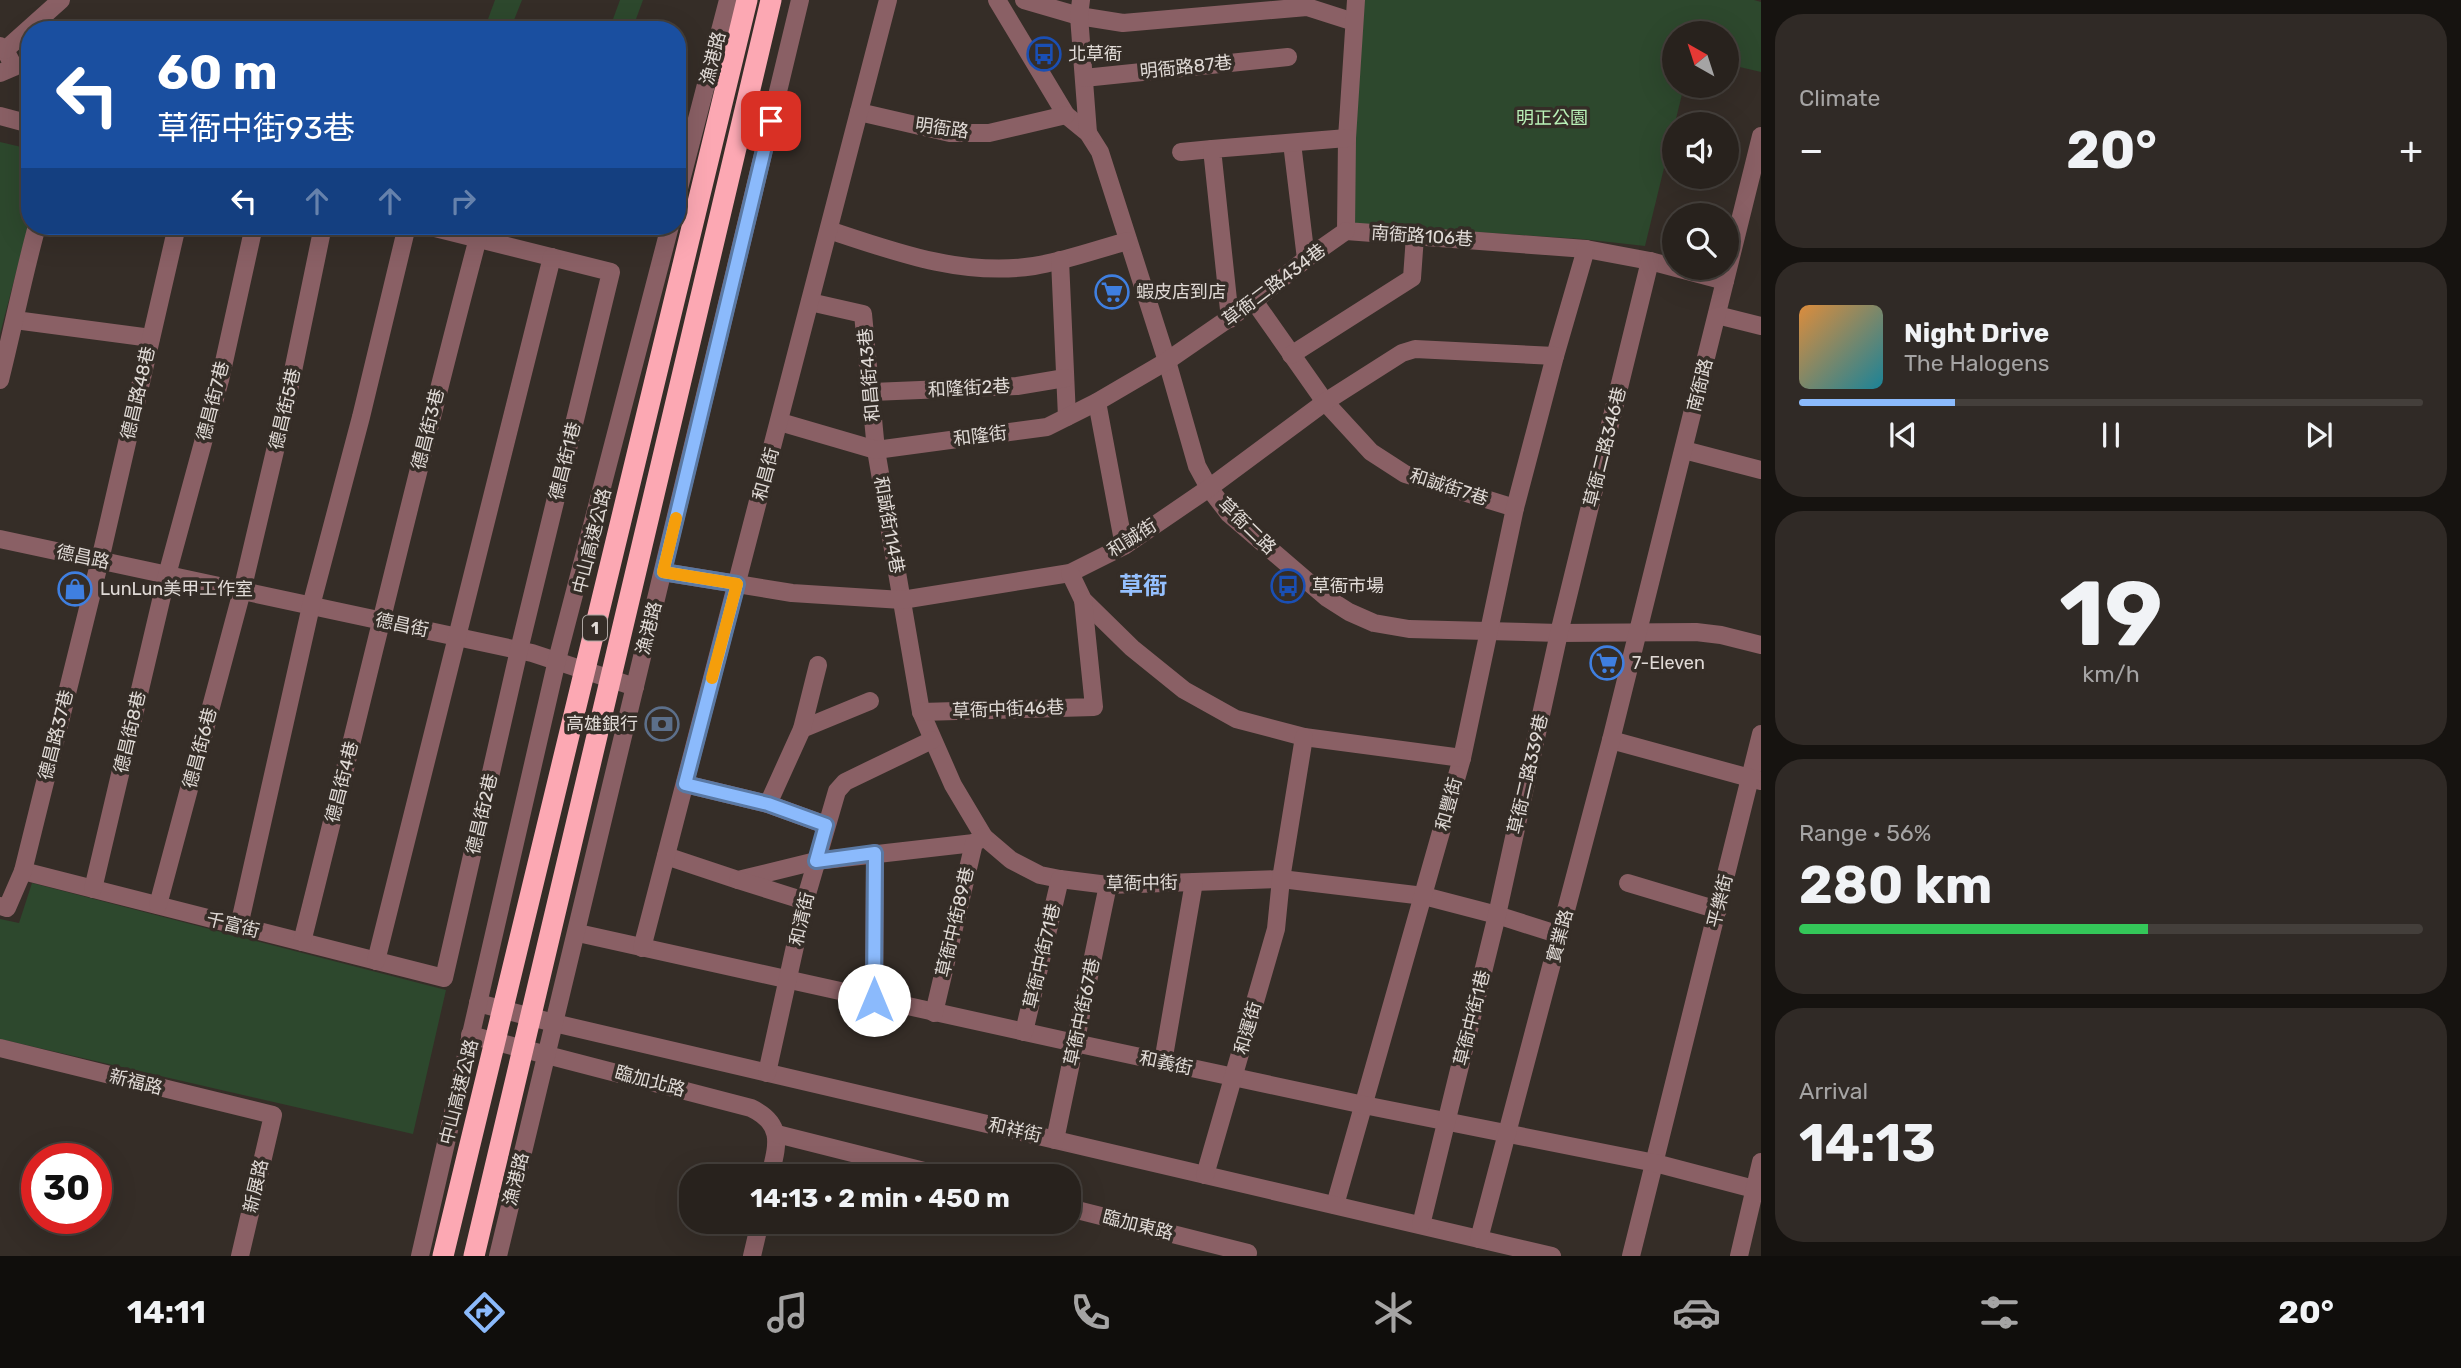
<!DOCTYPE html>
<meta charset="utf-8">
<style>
body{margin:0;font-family:Rubik,"Noto Sans TC",sans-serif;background:#302a26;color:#f1f3f6;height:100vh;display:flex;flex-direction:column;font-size:26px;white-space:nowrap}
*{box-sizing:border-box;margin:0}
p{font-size:23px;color:#a5a4a4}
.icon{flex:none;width:38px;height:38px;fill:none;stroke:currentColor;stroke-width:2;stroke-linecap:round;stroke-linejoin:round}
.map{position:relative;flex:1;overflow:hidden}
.details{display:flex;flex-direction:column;gap:14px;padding:14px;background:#161310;width:700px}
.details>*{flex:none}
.hud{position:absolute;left:21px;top:21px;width:665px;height:214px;border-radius:28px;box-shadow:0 7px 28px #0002,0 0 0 2px #443f3b;background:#1a4fa0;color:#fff;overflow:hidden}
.needle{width:46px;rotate:321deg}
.controls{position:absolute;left:1662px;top:21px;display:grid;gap:14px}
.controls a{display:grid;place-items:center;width:77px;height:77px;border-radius:50%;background:#28221d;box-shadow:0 7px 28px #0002,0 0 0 2px #443f3b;font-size:35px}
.speed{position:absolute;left:21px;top:1143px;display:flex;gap:14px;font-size:35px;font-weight:700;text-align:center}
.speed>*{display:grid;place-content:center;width:91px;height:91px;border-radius:50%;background:#28221d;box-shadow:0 7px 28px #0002,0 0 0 2px #443f3b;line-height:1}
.speed .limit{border:10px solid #d22;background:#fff;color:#111}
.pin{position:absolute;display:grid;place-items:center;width:60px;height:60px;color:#fff;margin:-30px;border-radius:14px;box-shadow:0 4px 10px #0006}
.me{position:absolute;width:77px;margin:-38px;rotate:0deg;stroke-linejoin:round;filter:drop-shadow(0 0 5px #0008)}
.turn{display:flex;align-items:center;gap:24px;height:147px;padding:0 21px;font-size:32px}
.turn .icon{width:91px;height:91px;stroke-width:2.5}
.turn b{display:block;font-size:49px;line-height:60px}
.lanes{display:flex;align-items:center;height:66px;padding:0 21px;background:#0003;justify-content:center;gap:35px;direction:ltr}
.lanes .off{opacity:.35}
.big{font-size:52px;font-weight:700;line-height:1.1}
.details .card{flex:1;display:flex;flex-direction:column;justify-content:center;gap:10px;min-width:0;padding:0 24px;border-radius:28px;background:#302a26}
.details .dial{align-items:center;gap:0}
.dial b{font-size:91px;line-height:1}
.song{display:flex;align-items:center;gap:21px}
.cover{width:84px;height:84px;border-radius:10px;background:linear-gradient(135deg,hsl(30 70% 55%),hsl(190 70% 35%))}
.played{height:7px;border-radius:4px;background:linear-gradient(90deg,#8bbafc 25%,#443f3b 25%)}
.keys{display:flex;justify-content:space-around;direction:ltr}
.heat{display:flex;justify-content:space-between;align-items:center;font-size:38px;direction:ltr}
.charge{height:10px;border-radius:5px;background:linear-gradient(90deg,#34c759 56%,#443f3b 0)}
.trip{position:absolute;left:679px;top:1164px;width:402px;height:70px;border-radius:28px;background:#28221d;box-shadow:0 7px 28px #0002,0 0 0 2px #443f3b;font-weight:700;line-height:70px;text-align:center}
.dock{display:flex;height:112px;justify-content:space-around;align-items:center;background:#100e0c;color:#a5a4a4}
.dock .icon{width:49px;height:49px}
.dock .on{color:#8bbafc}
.dock b{font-size:32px;color:#f1f3f6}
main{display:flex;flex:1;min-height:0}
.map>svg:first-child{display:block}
.green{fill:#2d482d}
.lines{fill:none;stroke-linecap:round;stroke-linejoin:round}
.minor{stroke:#8a6065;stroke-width:18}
.highway-bridge{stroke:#fca8b3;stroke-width:21}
.route-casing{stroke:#5a79a4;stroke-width:18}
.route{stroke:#8bbafc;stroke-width:12}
.slow{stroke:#f59e0b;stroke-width:12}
.labels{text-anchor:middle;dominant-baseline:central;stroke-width:7;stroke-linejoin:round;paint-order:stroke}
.shield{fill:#352d27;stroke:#ada6a2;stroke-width:2}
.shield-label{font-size:16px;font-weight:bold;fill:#e0dad6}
.poi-label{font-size:18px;fill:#e0dad6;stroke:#352d27;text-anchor:start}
.street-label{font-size:18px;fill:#e0dad6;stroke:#352d27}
.park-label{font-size:18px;fill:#b9f0b7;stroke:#352d27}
.district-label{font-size:24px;font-weight:bold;fill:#95c0fe;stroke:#352d27}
</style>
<main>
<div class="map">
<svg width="1761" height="1256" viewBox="0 0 1761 1256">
<rect width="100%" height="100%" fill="#352d27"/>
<g class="green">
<polygon points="495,0 522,0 510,30 484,30"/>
<polygon points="620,0 643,0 632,30 609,30"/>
<polygon points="1360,0 1754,0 1761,2 1761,72 1727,64 1727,33 1675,33 1675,86 1684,86 1645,246 1582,239 1354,224 1352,138"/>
<polygon points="0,142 30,149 30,219 0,334"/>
<polygon points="32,883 446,990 413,1134 0,1039 0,919 19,923"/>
</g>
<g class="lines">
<g class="minor">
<polyline points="997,0 1066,115 1088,133 1100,152 1167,361 1197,466 1209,488 1229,514 1327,598 1349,612 1374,623 1409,629 1559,633 1696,632 1721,635 1761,645"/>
<polyline points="1024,0 1079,16 1123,23 1307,7 1354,22"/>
<polyline points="1081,0 1079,16 1088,133"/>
<polyline points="1356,0 1347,138 1346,231 1586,249 1650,261 1725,281"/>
<polyline points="0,46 5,50 14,67 0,73"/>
<polyline points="5,50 61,0"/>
<polyline points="1084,78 1288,57"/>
<polyline points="859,112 950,133 989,133 1066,115"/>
<polyline points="0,116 30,124"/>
<polyline points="1292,143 1306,259"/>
<polyline points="1181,152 1212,149"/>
<polyline points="677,196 728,0"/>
<path d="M829,230C895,252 963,277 1034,266C1066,261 1098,249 1128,241"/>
<polyline points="1060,260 1067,417"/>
<polyline points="1254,301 1325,402 1371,452 1405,474 1515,508"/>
<polyline points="810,302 863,314 876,450 921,712 953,785 984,837 1011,860 1040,875 1060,879 1108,885 1281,879 1424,896 1497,915 1560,935"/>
<polyline points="1717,315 1761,326"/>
<polyline points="1230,319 1212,149 1347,138"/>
<polyline points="15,320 151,338"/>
<polyline points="1291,355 1412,278 1415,236"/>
<polyline points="1555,356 1586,249"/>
<path d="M0,380C13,328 23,277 37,226"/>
<polyline points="872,392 1017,386 1065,378"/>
<polyline points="1097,402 1124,546"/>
<polyline points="780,422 876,450 1047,427 1097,402 1167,361 1254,301 1306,259 1346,231"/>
<polyline points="1684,450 1761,470"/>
<polyline points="0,539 532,653 635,687"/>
<polyline points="663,572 792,593 902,600 1070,573 1124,546 1209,488 1325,402 1402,353 1415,349 1555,356 1515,508 1462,758 1335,1205"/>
<polyline points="1070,573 1083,600 1132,648 1184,690 1236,719 1304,737 1462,758"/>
<polyline points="921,712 1094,707 1083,600"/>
<polyline points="802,729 870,701"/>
<polyline points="1761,734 1750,778 1761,781"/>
<polyline points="1611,740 1750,778 1631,1256"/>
<polyline points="685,784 768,804 802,729 818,665"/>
<polyline points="768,804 826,825"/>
<polyline points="666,856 738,880 816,861 974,843"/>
<polyline points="23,871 444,978 519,650 611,272 427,226"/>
<polyline points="738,880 805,901"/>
<polyline points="1628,883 1718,910"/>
<polyline points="93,889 167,575 220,380 254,226"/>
<polyline points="158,905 242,591 287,400 323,226"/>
<polyline points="0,906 7,908 23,871 100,560 177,226"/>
<polyline points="239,926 311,606 361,417 407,226"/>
<polyline points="578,933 1075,1043 1364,1105 1655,1163 1754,1189"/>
<path d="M302,942C361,708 416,472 478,238"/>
<polyline points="642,948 888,0"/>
<polyline points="376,961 552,257"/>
<polyline points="874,1000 875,853"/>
<polyline points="478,1003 554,1023 1552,1256"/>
<polyline points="934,1013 974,843 984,837"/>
<polyline points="1024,1032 1060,879"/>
<path d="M470,1035L751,1108C785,1124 777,1146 770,1176"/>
<polyline points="0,1048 273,1115 240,1256"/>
<polyline points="1163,1062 1194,882"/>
<polyline points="767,1073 805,901 837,791 845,782 932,740"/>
<polyline points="777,1134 944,1176"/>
<polyline points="1055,1140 1108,885"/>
<polyline points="1205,1175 1276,929 1281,879 1304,737"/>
<polyline points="1069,1208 1248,1253 1247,1256"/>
<polyline points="1421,1225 1497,915 1559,633 1650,261"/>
<polyline points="1479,1239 1611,740 1761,136"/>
<polyline points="420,1256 557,660 670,226"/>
<path d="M498,1256C600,838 700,419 800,0"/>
<polyline points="752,1256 760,1222"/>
<polyline points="1739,1256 1761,1162"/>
</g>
<g class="highway-bridge">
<polyline points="443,1256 747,0"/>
<polyline points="474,1256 771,0"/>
</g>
</g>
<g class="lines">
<defs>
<polyline id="route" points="771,121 663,572 737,584 685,784 768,804 826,825 816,861 875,853 874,1000"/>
</defs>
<use href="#route" class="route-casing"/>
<use href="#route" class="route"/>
<polyline class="slow" points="676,518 663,572 737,584 712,678"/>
</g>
<defs>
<symbol id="bus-ring" viewBox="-11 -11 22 22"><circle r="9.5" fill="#352d27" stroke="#1a4fb4" stroke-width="1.5"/><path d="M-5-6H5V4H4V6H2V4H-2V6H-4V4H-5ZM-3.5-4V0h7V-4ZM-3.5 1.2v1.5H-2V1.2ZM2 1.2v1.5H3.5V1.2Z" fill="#1a4fb4"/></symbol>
<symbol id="supermarket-ring" viewBox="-11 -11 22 22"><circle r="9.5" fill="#352d27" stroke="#3f7fe0" stroke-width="1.5"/><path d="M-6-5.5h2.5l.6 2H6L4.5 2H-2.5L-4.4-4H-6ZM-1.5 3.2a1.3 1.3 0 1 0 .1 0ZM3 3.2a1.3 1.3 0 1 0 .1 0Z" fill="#3f7fe0"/></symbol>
<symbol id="shop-ring" viewBox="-11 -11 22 22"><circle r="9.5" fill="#352d27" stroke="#3f7fe0" stroke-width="1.5"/><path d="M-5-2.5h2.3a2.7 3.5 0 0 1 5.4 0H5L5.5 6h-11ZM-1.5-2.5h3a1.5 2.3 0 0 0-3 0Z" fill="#3f7fe0"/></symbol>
<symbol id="bank-ring" viewBox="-11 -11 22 22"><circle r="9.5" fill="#352d27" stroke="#5c6f8a" stroke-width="1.5"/><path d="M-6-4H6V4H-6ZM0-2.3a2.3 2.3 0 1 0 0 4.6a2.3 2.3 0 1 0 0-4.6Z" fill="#5c6f8a"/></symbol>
</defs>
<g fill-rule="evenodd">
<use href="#bus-ring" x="1025" y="35" width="38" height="38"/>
<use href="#supermarket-ring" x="1093" y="273" width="38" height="38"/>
<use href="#bus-ring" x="1269" y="567" width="38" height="38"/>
<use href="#shop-ring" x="56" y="570" width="38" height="38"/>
<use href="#supermarket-ring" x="1588" y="644" width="38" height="38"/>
<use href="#bank-ring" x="643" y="705" width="38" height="38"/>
</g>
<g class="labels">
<rect class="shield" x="583" y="615.5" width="24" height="25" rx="5"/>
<g class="shield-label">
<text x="595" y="628">1</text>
</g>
<g class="poi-label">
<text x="1068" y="54">北草衙</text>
<text x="1136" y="292">蝦皮店到店</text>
<text x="1312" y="586">草衙市場</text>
<text x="100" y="589">LunLun美甲工作室</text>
<text x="1632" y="663">7-Eleven</text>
<text x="638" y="724" text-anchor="end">高雄銀行</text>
</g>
<g class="street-label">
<text transform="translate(713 58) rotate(-76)">漁港路</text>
<text transform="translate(1186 67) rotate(-6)">明衙路87巷</text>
<text transform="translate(942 128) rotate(8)">明衙路</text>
<text transform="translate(1422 236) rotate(4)">南衙路106巷</text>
<text transform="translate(1274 285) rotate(-37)">草衙二路434巷</text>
<text transform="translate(869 375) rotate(-95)">和昌街43巷</text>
<text transform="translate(1700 385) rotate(-76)">南衙路</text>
<text transform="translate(969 388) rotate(-3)">和隆街2巷</text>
<text transform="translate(138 393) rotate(-77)">德昌路48巷</text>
<text transform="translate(213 401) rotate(-76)">德昌街7巷</text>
<text transform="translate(285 409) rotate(-77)">德昌街5巷</text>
<text transform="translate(428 429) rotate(-76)">德昌街3巷</text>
<text transform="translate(980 436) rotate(-7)">和隆街</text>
<text transform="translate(1605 447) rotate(-76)">草衙二路346巷</text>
<text transform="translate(565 461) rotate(-76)">德昌街1巷</text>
<text transform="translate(766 474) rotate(-75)">和昌街</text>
<text transform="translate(1449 487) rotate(18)">和誠街7巷</text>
<text transform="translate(889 525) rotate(80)">和誠街114巷</text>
<text transform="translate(1247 526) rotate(44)">草衙二路</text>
<text transform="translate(1132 538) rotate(-32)">和誠街</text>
<text transform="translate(592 541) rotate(-76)">中山高速公路</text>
<text transform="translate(83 557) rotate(12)">德昌路</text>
<text transform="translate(402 625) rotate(12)">德昌街</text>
<text transform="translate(649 628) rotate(-76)">漁港路</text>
<text transform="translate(1008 709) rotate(-2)">草衙中街46巷</text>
<text transform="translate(130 732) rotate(-77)">德昌街8巷</text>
<text transform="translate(56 735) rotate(-76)">德昌路37巷</text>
<text transform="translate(200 748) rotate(-75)">德昌街6巷</text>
<text transform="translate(1528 774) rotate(-77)">草衙二路339巷</text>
<text transform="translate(342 782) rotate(-76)">德昌街4巷</text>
<text transform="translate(1449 804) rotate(-75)">和豐街</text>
<text transform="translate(482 814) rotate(-77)">德昌街2巷</text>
<text transform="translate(1142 883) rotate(-1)">草衙中街</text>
<text transform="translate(1720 901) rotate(-76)">平樂街</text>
<text transform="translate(802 919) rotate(-77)">和清街</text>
<text transform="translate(955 922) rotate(-77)">草衙中街89巷</text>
<text transform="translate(233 925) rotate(14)">千富街</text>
<text transform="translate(1560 936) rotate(-75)">實業路</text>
<text transform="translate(1042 956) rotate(-77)">草衙中街71巷</text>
<text transform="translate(1082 1012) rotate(-78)">草衙中街67巷</text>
<text transform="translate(1472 1018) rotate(-76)">草衙中街1巷</text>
<text transform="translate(1248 1028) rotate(-74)">和運街</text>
<text transform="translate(1166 1063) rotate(12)">和義街</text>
<text transform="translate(650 1081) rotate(15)">臨加北路</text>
<text transform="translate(136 1082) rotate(14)">新福路</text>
<text transform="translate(459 1092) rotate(-76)">中山高速公路</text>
<text transform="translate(1015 1130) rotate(13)">和祥街</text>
<text transform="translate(516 1179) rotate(-76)">漁港路</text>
<text transform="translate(256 1186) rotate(-77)">新展路</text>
<text transform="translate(1138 1225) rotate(14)">臨加東路</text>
</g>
<g class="park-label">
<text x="1552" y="118">明正公園</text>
</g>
<g class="district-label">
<text x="1143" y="586">草衙</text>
</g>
</g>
</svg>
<div class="controls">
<a><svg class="needle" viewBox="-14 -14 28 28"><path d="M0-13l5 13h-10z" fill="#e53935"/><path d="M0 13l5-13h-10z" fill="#a5a4a4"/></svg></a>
<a><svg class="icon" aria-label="sound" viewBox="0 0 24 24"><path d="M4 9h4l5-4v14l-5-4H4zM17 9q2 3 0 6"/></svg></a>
<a><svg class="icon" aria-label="search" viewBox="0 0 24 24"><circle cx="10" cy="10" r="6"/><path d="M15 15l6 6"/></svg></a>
</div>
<div class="speed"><div class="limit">30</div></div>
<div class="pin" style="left:771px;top:121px;background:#d93025"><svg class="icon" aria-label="arrive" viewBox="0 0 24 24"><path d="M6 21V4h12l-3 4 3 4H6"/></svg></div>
<svg class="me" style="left:874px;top:1000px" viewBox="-20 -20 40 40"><circle r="19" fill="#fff"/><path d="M0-13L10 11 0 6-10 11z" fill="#8bbafc"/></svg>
<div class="trip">14:13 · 2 min · 450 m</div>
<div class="hud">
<div class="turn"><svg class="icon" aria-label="left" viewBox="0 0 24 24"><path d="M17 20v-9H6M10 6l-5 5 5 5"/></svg><div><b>60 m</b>草衙中街93巷</div></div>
<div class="lanes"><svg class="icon" aria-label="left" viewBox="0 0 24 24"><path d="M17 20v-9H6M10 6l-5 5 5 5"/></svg><svg class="icon off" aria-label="ahead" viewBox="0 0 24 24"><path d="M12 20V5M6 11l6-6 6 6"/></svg><svg class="icon off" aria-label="ahead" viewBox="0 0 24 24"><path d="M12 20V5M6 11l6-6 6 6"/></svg><svg class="icon off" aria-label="right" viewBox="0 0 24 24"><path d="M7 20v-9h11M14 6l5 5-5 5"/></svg></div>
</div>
</div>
<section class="details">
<div class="card"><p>Climate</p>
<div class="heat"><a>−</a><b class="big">20°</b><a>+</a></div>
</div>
<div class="card">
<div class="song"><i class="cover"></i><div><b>Night Drive</b><p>The Halogens</p></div></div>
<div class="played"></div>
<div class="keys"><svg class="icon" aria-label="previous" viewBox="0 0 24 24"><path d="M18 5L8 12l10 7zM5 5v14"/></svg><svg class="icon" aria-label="pause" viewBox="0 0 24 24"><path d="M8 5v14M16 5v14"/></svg><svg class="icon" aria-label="next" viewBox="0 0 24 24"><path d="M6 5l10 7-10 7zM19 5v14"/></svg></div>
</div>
<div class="card dial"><b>19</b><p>km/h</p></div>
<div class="card"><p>Range · 56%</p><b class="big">280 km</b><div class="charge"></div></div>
<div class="card"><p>Arrival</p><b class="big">14:13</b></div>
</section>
</main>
<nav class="dock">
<b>14:11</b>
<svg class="icon on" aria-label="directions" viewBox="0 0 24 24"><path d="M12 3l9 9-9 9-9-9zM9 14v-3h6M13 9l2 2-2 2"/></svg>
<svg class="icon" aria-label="music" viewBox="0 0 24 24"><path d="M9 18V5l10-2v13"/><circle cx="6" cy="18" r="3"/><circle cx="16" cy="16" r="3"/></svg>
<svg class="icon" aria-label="phone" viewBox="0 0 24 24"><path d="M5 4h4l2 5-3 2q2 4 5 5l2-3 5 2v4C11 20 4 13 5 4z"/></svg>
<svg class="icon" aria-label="climate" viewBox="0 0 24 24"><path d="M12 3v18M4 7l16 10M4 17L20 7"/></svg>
<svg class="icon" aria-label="car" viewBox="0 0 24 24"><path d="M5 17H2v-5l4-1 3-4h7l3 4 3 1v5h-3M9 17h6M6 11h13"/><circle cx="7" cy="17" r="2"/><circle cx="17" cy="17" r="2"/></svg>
<svg class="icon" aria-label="filters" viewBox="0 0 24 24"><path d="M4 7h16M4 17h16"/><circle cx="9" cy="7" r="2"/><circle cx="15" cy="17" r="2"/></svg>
<b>20°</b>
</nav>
